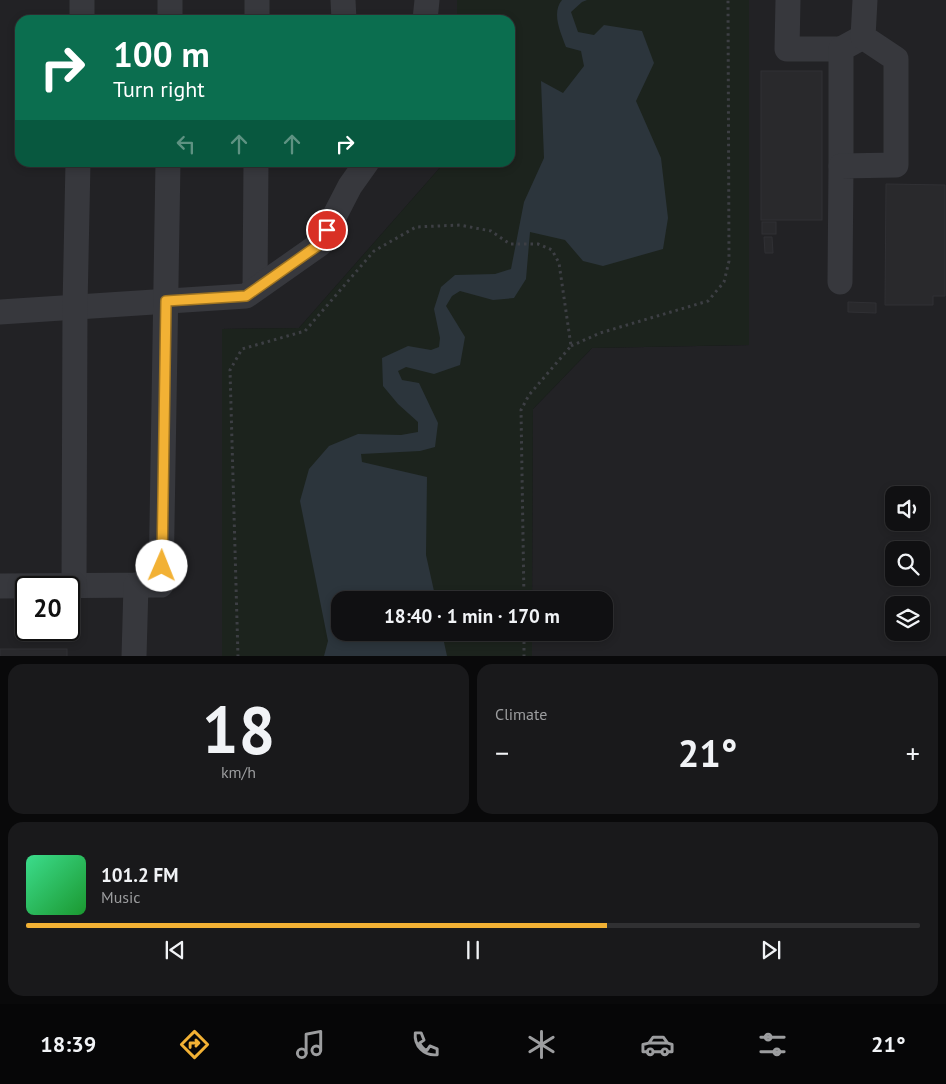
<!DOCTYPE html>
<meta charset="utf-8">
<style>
body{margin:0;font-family:"PT Sans",sans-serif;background:#19191b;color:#f1f3f6;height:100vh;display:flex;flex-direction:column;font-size:19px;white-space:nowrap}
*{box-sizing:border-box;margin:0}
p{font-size:16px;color:#9c9d9f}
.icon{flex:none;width:28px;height:28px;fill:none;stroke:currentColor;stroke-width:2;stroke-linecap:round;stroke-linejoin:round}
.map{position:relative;height:656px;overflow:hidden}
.drawer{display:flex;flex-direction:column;gap:8px;padding:8px;background:#09090a;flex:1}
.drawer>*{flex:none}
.top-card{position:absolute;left:15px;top:15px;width:500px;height:152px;border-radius:15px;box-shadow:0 2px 8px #0003,0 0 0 1px #303032;background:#0b6e4f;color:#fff;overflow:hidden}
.tools{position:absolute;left:885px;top:486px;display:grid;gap:10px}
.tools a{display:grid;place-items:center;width:45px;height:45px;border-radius:10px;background:#101012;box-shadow:0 2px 8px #0003,0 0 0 1px #303032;font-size:25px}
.speed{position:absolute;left:15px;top:576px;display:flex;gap:10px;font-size:25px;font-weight:700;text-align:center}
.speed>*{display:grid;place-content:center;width:65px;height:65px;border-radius:50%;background:#101012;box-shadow:0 2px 8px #0003,0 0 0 1px #303032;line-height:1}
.speed .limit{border:2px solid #111;border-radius:8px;background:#fff;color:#111}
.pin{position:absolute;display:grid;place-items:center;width:42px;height:42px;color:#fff;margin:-21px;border:2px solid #fff;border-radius:50%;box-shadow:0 1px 5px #0007}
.me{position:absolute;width:55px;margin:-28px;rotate:1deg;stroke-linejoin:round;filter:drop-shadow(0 0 4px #0008)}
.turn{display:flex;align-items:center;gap:18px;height:105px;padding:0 15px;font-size:22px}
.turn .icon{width:65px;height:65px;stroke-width:2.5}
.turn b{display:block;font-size:35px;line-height:42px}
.lanes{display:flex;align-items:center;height:48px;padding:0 15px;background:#0003;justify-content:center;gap:25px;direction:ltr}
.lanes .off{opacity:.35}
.big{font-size:38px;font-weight:700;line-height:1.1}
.drawer .tile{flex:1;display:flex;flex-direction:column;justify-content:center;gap:8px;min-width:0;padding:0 18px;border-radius:15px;background:#19191b}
.drawer .dial{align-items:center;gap:0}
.dial b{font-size:65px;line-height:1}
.song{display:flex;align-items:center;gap:15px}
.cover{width:60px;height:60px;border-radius:8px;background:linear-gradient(135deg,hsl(150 70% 55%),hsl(130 70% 35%))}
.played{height:5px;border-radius:2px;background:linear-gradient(90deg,#f2b134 65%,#303032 65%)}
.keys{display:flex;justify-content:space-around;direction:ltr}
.heat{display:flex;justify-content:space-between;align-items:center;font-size:28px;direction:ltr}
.drawer .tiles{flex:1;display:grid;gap:8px;grid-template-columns:1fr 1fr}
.tile:last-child{grid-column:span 2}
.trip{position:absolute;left:331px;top:591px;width:282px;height:50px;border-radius:15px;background:#101012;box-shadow:0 2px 8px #0003,0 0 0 1px #303032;font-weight:700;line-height:50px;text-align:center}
.menu{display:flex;height:80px;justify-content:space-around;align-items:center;background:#060607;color:#9c9d9f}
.menu .icon{width:35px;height:35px}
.menu .current{color:#f2b134}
.menu b{font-size:22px;color:#f1f3f6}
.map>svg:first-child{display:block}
.built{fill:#222225;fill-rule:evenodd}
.green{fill:#1c231d}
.water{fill:#2c353c}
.building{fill:#29292c;stroke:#303034}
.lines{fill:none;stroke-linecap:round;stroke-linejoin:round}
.path{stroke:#3d3f44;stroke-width:3;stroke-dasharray:2.5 4;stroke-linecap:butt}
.minor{stroke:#37383d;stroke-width:25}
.route-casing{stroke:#9d7322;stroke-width:12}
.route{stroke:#f2b134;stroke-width:9}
</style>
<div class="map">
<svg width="946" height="657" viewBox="0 0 946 657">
<rect width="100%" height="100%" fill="#161618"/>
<g class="built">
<path d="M0,0H457V20H20V162L444,163L299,328L222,329V656L0,657ZM26,588H69V630H26Z"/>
<path d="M749,0H946V656L532,657V633L605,632V600H532L533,409L592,348L749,345ZM894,495H921V522H894ZM894,550H921V578H894ZM894,605H921V632H894Z"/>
</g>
<polygon class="green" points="457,0 749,0 749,345 592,348 533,409 532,600 340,600 340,632 532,633 532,656 222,656 222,329 299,328 444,163 510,162 510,20 457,20"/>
<path class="water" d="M562,0H587L582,2L571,12L578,32L594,35L604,25L642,31L654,63L636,101L661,158L668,218L663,249L603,266L583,261L565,240L530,232L526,279L514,298L493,300L460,291L452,296L446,306L465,337L460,365L434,374L406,367L398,371L402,380L419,383L438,423L435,447L420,451L361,454L362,462L427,477L426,555L436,600H340V632L442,633L447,656H324L328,641L300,501L309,469L329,446L358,434L401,435L418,432V422L398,404L383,386L382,358L408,346L431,350L439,347L440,338L434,309L441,287L455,275L495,274L511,269L524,202L544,158L541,81L563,93L584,66L581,51L566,47C561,33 551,13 562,0Z"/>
<g class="building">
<rect x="761" y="71" width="61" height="149"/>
<polygon points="886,184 945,185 945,296 933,296 933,305 885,305"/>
<rect x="762" y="222" width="14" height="12"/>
<polygon points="764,237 772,237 773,253 765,253"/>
<polygon points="848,302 876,303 876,313 848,312"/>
<rect x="0" y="649" width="67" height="8"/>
</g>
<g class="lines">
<g class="path">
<polyline points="571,346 600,333 708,301 724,282 729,261 728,0"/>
<polyline points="238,657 230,370 242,349 305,331 374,251 416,227 460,225 491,231 510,244 538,244 552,250 559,263 571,346 529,395 521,410 524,600"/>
<polyline points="524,657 524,632"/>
</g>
<g class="minor">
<polyline points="343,0 344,20"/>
<polyline points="788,0 787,49 841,49"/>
<polyline points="82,20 82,0"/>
<polyline points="170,20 170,0"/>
<polyline points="257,20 257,0"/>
<polyline points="425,20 427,0"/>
<polyline points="841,166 841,49 863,37"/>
<polyline points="840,282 841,166 896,165 896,59 863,37 865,0"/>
<polyline points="255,289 256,162"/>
<polyline points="0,312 246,296 320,244 350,186 367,162"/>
<polyline points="0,586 161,585 168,162"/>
<polyline points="74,586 75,307 78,162"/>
<polyline points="134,657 136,585"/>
</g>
</g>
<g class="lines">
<defs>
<polyline id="route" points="162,566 166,301 246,296 320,244 327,230"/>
</defs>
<use href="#route" class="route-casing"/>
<use href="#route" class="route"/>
</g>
</svg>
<div class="tools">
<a><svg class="icon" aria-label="sound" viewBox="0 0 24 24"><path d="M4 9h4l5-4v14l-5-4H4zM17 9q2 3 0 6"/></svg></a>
<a><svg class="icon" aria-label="search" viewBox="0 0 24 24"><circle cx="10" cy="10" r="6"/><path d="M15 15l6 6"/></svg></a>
<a><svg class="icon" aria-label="layers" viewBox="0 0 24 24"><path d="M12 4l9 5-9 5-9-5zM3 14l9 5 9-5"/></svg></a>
</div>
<div class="speed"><div class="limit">20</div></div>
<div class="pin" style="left:327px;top:230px;background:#d93025"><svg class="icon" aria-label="arrive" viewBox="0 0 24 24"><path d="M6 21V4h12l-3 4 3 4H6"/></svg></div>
<svg class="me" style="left:162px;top:566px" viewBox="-20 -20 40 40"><circle r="19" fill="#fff"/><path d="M0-13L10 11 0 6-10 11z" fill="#f2b134"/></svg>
<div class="trip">18:40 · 1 min · 170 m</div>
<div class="top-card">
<div class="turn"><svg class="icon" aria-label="right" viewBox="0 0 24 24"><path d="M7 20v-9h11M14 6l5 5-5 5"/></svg><div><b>100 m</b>Turn right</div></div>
<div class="lanes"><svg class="icon off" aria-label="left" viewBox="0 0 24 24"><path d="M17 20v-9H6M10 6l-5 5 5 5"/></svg><svg class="icon off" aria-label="ahead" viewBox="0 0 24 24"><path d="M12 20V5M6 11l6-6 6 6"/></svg><svg class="icon off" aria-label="ahead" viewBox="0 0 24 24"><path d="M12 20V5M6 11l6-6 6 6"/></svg><svg class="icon" aria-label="right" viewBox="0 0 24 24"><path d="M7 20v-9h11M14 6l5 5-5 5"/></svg></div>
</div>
</div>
<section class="drawer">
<div class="tiles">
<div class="tile dial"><b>18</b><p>km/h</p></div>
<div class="tile"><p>Climate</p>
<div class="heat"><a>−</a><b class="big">21°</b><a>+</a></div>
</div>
<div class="tile">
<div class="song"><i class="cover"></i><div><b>101.2 FM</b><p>Music</p></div></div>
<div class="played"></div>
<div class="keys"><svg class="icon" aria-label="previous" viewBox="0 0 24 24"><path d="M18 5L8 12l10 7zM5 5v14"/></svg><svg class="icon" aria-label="pause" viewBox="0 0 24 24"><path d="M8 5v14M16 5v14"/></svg><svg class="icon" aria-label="next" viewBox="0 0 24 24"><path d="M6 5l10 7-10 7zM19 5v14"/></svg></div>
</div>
</div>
</section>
<nav class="menu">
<b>18:39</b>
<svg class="icon current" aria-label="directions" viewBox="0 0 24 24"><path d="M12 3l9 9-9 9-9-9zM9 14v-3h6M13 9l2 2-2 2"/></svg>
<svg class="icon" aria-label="music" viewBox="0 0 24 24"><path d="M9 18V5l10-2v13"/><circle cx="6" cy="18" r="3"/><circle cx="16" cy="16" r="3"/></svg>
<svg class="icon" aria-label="phone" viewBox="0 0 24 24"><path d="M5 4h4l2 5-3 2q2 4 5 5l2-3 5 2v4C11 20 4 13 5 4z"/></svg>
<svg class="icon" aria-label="climate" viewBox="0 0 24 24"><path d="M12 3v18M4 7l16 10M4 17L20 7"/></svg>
<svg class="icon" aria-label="car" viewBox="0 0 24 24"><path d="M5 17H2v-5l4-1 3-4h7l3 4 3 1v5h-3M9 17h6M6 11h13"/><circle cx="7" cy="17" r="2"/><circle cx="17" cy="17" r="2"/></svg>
<svg class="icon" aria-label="filters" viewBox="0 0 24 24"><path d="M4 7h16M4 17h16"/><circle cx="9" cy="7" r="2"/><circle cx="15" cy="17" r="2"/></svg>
<b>21°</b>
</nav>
